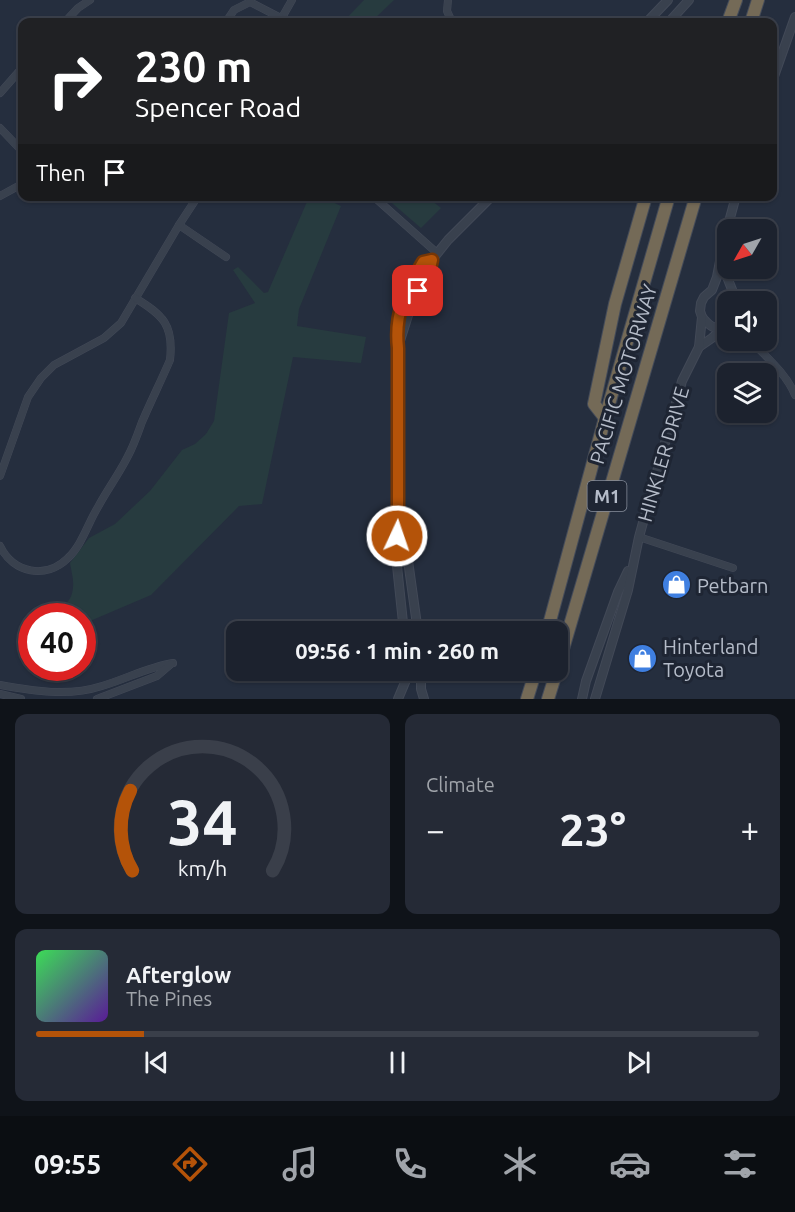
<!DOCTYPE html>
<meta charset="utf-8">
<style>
body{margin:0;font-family:Ubuntu,sans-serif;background:#252a36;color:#f1f3f6;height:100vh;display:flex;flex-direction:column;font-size:22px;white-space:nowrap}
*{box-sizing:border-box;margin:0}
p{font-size:20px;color:#a0a4aa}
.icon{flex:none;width:33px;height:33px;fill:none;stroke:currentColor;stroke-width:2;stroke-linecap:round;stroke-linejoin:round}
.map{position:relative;height:699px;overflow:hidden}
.sheet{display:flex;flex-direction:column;gap:15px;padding:15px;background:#0f1319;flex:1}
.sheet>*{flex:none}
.hud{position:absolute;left:18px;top:18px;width:759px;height:183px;border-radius:12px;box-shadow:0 2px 4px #0004,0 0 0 2px #3a3f4a;background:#202124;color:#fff;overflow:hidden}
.needle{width:39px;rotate:231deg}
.controls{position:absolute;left:717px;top:219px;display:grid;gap:12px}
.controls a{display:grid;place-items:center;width:60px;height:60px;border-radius:12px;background:#1c222e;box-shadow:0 2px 4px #0004,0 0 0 2px #3a3f4a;font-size:30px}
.speed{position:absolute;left:18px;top:603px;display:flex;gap:12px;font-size:30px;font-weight:700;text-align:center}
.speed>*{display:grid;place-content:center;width:78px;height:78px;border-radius:50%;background:#1c222e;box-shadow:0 2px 4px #0004,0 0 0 2px #3a3f4a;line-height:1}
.speed .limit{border:9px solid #d22;background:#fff;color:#111}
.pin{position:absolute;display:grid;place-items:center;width:51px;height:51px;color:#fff;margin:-26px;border-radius:12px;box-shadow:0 3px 9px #0006}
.me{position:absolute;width:66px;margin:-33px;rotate:3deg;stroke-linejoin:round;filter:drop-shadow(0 0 4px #0008)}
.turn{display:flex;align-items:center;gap:21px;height:126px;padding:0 18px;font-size:27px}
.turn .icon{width:78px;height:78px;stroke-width:2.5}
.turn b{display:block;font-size:42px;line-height:51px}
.then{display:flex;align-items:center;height:57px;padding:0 18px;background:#0003;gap:12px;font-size:22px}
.big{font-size:45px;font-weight:700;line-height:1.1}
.sheet .widget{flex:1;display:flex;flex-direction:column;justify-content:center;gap:9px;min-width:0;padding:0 21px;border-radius:12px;background:#252a36}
.sheet .dial{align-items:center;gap:0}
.dial svg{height:156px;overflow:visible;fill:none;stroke:#3a3f4a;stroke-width:7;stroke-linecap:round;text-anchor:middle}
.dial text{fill:#f1f3f6;stroke:none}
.song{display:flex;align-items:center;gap:18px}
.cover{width:72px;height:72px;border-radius:9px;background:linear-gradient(135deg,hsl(130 70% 55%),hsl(270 70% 35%))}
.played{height:6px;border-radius:3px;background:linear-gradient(90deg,#b45309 15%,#3a3f4a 15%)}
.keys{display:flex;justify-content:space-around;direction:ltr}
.heat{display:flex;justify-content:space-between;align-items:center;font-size:33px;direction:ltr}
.sheet .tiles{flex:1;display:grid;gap:15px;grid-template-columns:1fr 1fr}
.widget:last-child{grid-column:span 2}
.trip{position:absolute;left:226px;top:621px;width:342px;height:60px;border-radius:12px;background:#1c222e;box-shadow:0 2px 4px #0004,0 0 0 2px #3a3f4a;font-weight:700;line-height:60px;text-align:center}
.dock{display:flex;height:96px;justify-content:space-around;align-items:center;background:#0b0e12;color:#a0a4aa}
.dock .icon{width:42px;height:42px}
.dock .selected{color:#b45309}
.dock b{font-size:27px;color:#f1f3f6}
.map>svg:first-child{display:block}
.green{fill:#273b3f}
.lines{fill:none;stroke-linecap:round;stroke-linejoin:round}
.minor-casing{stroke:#424957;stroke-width:8}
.tertiary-casing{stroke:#424957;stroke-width:10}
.motorway-casing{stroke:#444b59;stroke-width:14}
.minor{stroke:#39414e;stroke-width:7}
.tertiary{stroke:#39414e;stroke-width:8}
.motorway{stroke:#746a57;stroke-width:12}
.route-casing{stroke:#753606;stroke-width:15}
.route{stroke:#b45309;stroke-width:10}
.labels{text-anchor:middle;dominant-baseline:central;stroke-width:6;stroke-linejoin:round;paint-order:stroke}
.shield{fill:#1e2533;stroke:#888f9c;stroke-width:1.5}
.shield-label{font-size:18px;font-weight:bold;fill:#b5bcc9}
.street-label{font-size:20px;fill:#b5bcc9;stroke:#1e2533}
.poi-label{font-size:20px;fill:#b5bcc9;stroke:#1e2533;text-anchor:start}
</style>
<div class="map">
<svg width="795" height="699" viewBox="0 0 795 699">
<rect width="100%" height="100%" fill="#252e3e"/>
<g class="green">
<polygon points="364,0 394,0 371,22 343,22"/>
<path d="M309,197H322L341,206L299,309L297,326L366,337L361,363L293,357L262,504L239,506L151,595L83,624L82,616H32V615C50,614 72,609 73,587C74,580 71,570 70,563L89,538L115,524L150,491L182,450L195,444L206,434L214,421L229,313L255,303L233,270L238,267L264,293L268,292Z"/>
<polygon points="385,197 427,197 441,208 421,228"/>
</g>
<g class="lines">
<defs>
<g id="minor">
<polyline points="448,0 447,11 452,22"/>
<polyline points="280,21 292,0"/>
<polyline points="65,22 78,8 90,0"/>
<polyline points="226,22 234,10 250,2 281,18"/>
<polyline points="0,93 22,68"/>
<polyline points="0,128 22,151"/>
<polyline points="0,196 22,184"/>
<polyline points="373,196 437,253"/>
<polyline points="179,225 226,257"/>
<path d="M750,340C766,357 786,373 795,395"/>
<polyline points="0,476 28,397 41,378 54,365 104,338 121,323 179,225 198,196"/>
<polyline points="639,537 733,568"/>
<path d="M0,546C13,573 46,580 68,558C82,545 88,523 98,507C107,490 119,474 128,456C134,445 138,433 142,422C151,401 161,381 170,360C174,325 163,315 135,298"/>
<path d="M0,685C34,691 68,697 102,686C126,679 148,667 173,663"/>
<polyline points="0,694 21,699"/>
<polyline points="97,699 157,676 171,664"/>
</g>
<g id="tertiary">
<polyline points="647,22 668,0"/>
<polyline points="669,22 689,0"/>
<polyline points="772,82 795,17"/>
<polyline points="721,262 733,292 740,302"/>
<path d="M702,317C710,327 715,330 728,328"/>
<polyline points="399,344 410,309 430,269 432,260 448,240 492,196"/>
<polyline points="699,347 712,338 721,330"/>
<polyline points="399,525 405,539 418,632"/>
<path d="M404,632L395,547L398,524V347C394,313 406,290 423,262L432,260"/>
<polyline points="421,670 421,689 424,699"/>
<polyline points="398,699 406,680 407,670"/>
<polyline points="582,699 586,681 618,592 628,571"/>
<polyline points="595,699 628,590 639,537 682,381 699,347 702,317 700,311 701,303 704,297 712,290 717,277 724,240 736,196"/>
</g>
<g id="motorway">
<polyline points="728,22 736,0"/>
<polyline points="751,22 758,0"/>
<polyline points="605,418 594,404 615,304 646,196"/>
<polyline points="547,632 605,418 669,196"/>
<polyline points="558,666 696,196"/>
<polyline points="527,699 536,670"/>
<polyline points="548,699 557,670"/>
</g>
</defs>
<use href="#minor" class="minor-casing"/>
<use href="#tertiary" class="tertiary-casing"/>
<use href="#motorway" class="motorway-casing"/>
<use href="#minor" class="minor"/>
<use href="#tertiary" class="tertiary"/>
<use href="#motorway" class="motorway"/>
</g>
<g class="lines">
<defs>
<path id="route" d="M397,536L398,524V348C394,313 406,291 423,262L432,260L430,269L418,291"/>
</defs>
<use href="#route" class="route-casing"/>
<use href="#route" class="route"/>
</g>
<defs>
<symbol id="shop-disc" viewBox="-11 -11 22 22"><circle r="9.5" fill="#3f7fe0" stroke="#1e2533"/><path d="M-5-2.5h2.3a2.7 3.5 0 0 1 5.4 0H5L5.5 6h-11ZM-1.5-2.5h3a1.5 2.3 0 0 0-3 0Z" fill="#fff"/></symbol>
</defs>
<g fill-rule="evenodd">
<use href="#shop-disc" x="660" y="568" width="33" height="33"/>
<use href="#shop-disc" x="626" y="642" width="33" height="33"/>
</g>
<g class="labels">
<rect class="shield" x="587.5" y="481" width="39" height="30" rx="4.5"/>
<g class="shield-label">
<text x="607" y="496">M1</text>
</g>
<g class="street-label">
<text transform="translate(623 374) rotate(-73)">PACIFIC MOTORWAY</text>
<text transform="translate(663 454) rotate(-74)">HINKLER DRIVE</text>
</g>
<g class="poi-label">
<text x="697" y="585">Petbarn</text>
<text x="663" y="646">Hinterland<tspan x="663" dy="23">Toyota</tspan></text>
</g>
</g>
</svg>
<div class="controls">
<a><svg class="needle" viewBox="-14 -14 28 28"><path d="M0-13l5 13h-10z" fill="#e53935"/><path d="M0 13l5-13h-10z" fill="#a0a4aa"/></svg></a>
<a><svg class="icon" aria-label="sound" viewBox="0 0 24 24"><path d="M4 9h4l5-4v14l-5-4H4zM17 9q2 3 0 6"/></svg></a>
<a><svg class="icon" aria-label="layers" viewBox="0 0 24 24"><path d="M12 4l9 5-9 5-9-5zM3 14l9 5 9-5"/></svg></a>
</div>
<div class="speed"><div class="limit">40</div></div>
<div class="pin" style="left:418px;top:291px;background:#d93025"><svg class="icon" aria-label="arrive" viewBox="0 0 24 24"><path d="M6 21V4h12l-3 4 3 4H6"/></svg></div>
<svg class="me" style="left:397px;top:536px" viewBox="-20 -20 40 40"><circle r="17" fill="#b45309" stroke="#fff" stroke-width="3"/><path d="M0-11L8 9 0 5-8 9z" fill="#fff"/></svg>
<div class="trip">09:56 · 1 min · 260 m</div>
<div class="hud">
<div class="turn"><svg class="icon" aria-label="right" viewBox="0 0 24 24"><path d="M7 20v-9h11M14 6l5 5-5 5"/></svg><div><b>230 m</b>Spencer Road</div></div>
<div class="then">Then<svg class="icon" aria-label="arrive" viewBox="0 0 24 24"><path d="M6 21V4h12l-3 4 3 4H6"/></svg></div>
</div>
</div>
<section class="sheet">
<div class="tiles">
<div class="widget dial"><svg viewBox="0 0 100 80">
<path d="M14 69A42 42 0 1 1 86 69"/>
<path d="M14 69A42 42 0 0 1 13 28" stroke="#b45309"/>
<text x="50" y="56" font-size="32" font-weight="700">34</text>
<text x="50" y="72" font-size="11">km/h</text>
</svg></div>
<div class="widget"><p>Climate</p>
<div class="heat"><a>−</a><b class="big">23°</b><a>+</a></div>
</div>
<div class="widget">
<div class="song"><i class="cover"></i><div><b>Afterglow</b><p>The Pines</p></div></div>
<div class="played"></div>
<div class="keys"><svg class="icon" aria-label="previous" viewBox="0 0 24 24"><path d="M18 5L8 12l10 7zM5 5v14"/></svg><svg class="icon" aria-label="pause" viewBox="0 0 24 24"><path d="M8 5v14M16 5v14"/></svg><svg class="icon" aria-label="next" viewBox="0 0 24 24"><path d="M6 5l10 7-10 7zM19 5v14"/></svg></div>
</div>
</div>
</section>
<nav class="dock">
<b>09:55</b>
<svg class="icon selected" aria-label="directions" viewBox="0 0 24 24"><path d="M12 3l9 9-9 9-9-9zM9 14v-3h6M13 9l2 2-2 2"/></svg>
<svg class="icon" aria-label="music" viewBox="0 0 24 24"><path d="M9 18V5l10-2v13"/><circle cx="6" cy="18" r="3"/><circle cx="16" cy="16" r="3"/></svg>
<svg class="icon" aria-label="phone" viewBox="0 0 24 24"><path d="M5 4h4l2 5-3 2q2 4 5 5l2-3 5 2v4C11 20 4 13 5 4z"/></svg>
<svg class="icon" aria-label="climate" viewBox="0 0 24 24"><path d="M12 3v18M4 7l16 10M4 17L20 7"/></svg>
<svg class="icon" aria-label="car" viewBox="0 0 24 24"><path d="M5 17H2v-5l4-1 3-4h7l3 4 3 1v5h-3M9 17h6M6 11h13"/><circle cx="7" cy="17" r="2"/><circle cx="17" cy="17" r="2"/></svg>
<svg class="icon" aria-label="filters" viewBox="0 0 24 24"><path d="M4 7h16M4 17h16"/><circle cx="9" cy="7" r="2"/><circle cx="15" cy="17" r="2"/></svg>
</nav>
